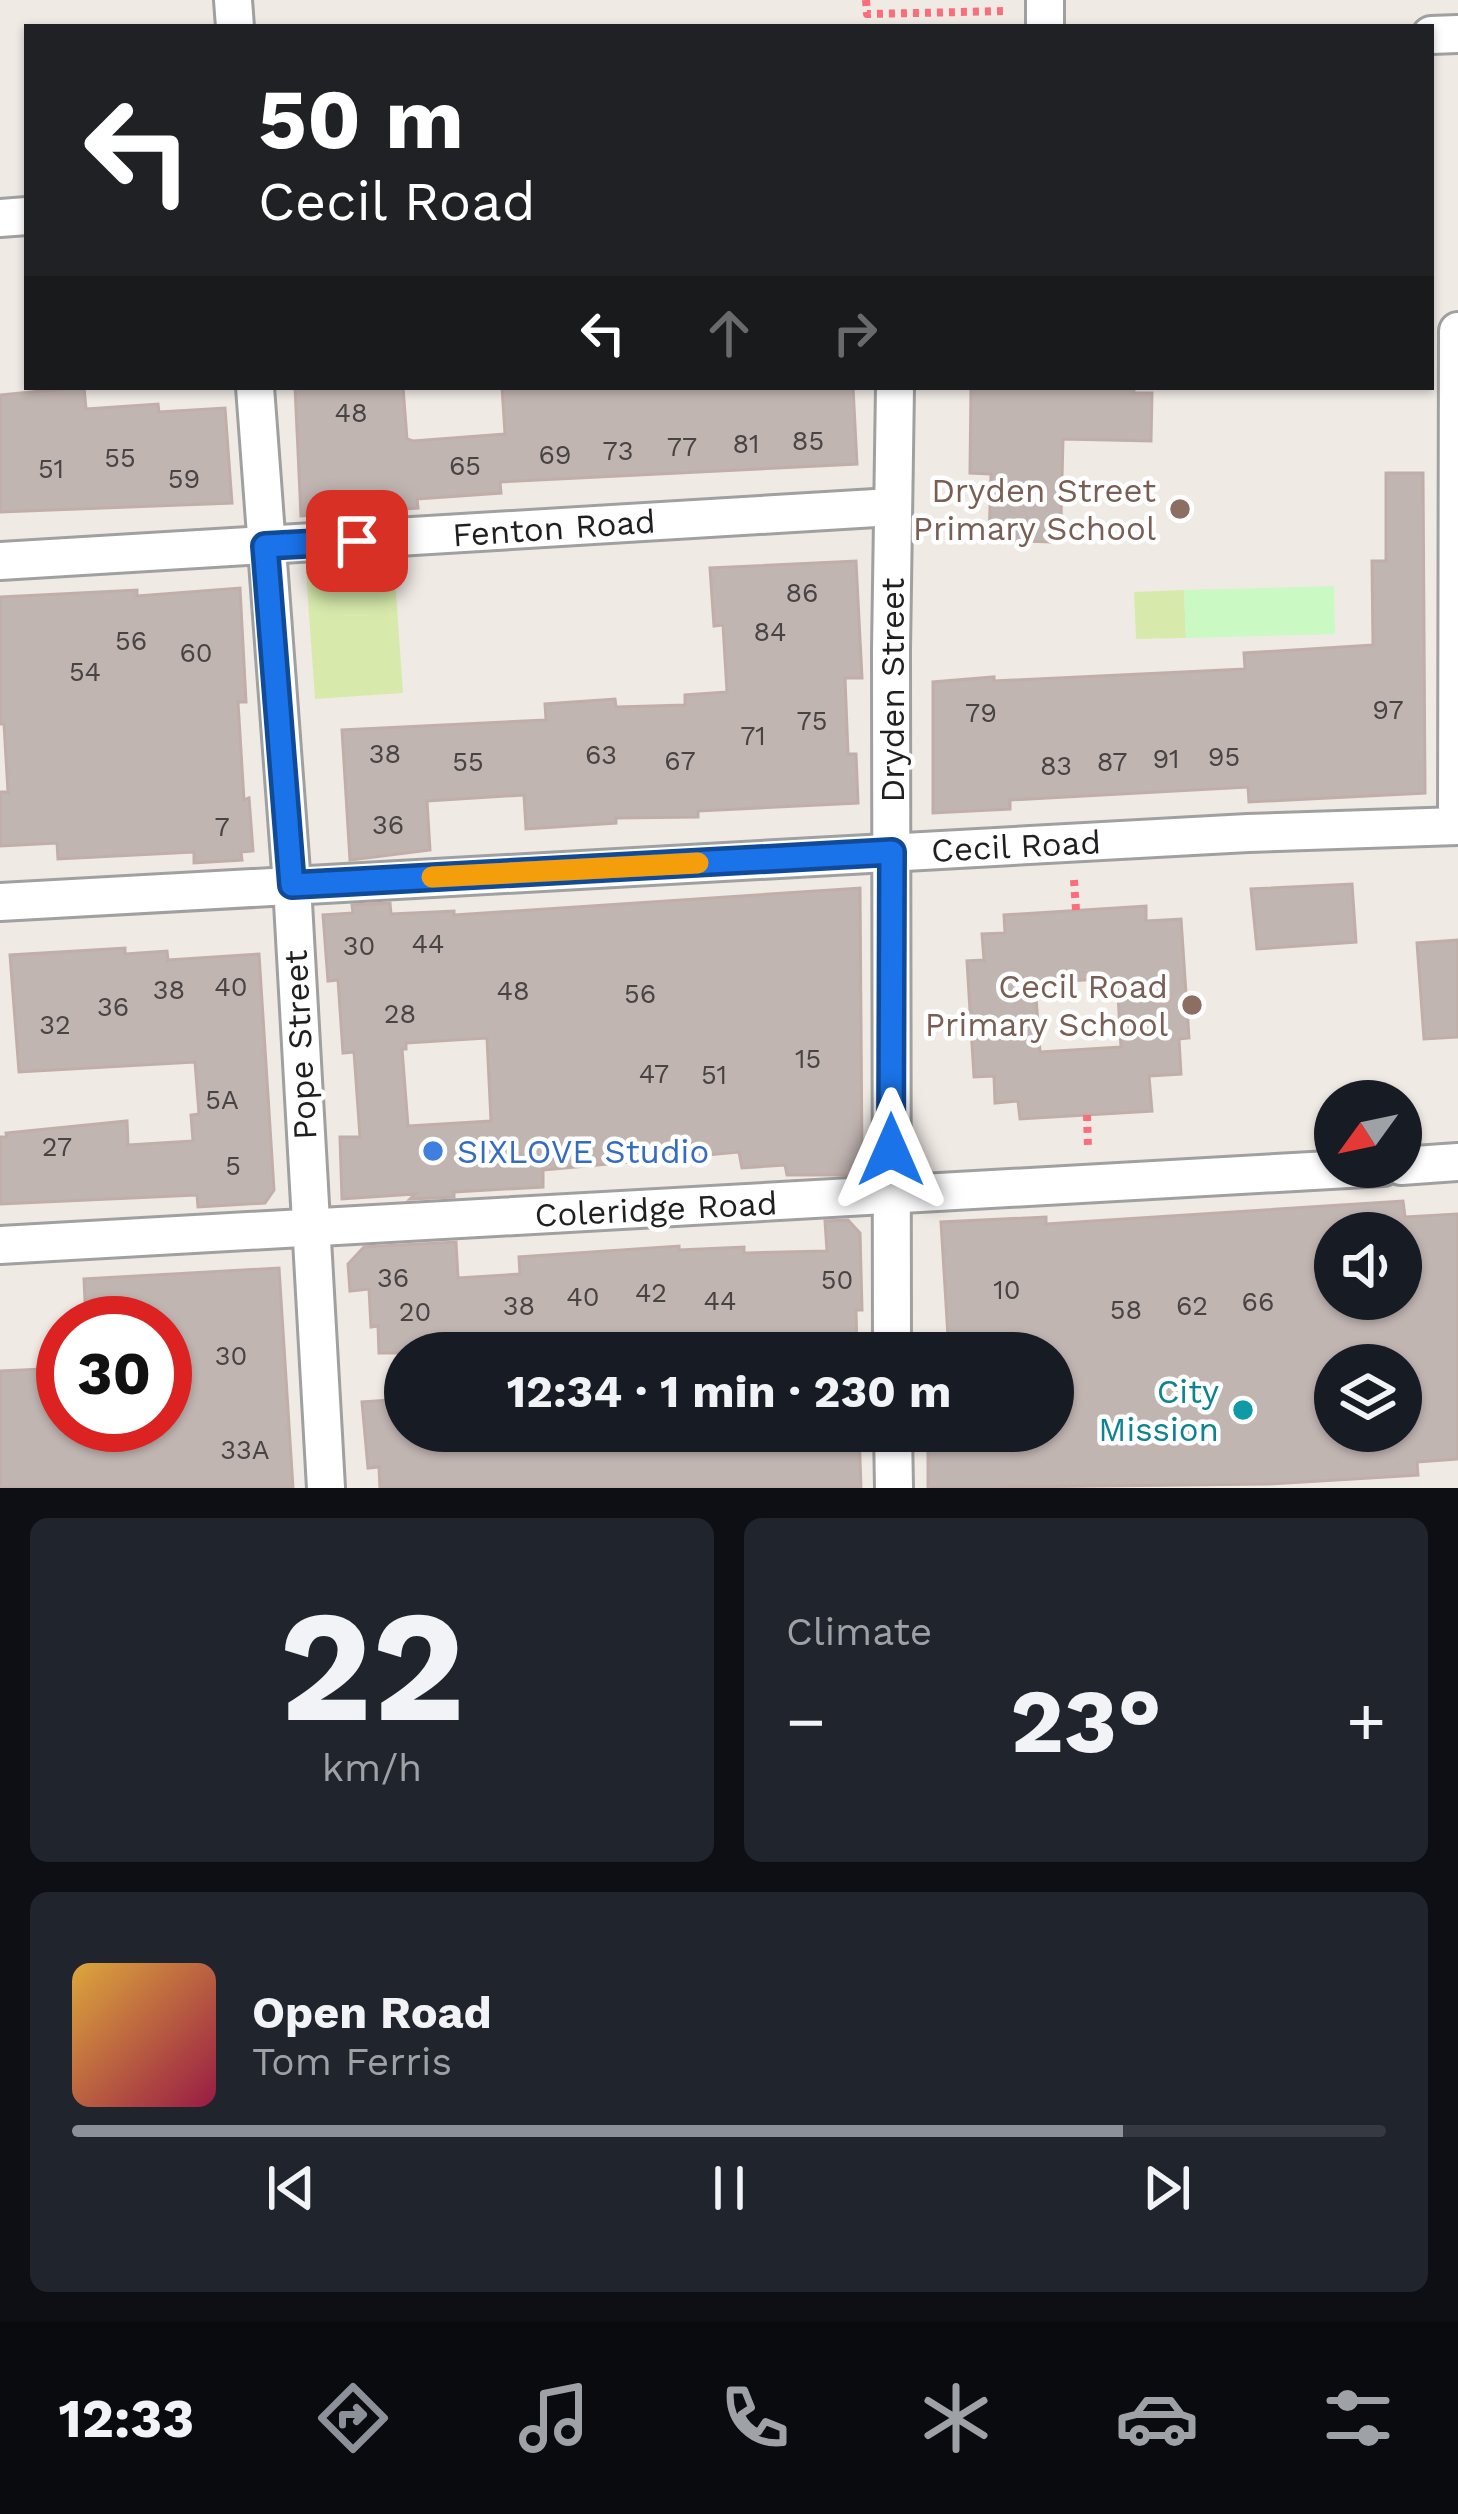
<!DOCTYPE html>
<meta charset="utf-8">
<style>
body{margin:0;font-family:"Work Sans",sans-serif;background:#20242c;color:#f1f3f6;height:100vh;display:flex;flex-direction:column;font-size:45px;white-space:nowrap}
*{box-sizing:border-box;margin:0}
p{font-size:39px;color:#9ea1a6}
.icon{flex:none;width:66px;height:66px;fill:none;stroke:currentColor;stroke-width:2;stroke-linecap:round;stroke-linejoin:round}
.map{position:relative;height:1488px;overflow:hidden}
.sheet{display:flex;flex-direction:column;gap:30px;padding:30px;background:#0d0f14;flex:1}
.sheet>*{flex:none}
.hud{position:absolute;left:24px;top:24px;width:1410px;height:366px;border-radius:0px;box-shadow:0 3px 9px #0004;background:#202124;color:#fff;overflow:hidden}
.needle{width:78px;rotate:237deg}
.buttons{position:absolute;left:1314px;top:1080px;display:grid;gap:24px}
.buttons a{display:grid;place-items:center;width:108px;height:108px;border-radius:50%;background:#171b24;box-shadow:0 3px 9px #0004;font-size:60px}
.speed{position:absolute;left:36px;top:1296px;display:flex;gap:24px;font-size:60px;font-weight:700;text-align:center}
.speed>*{display:grid;place-content:center;width:156px;height:156px;border-radius:50%;background:#171b24;box-shadow:0 3px 9px #0004;line-height:1}
.speed .limit{border:18px solid #d22;background:#fff;color:#111}
.pin{position:absolute;display:grid;place-items:center;width:102px;height:102px;color:#fff;margin:-51px;border-radius:24px;box-shadow:0 6px 18px #0006}
.me{position:absolute;width:132px;margin:-66px;rotate:0deg;stroke-linejoin:round;filter:drop-shadow(0 0 9px #0008)}
.turn{display:flex;align-items:center;gap:42px;height:252px;padding:0 36px;font-size:54px}
.turn .icon{width:156px;height:156px;stroke-width:2.5}
.turn b{display:block;font-size:84px;line-height:102px}
.lanes{display:flex;align-items:center;height:114px;padding:0 36px;background:#0003;justify-content:center;gap:60px;direction:ltr}
.lanes .off{opacity:.35}
.big{font-size:90px;font-weight:700;line-height:1.1}
.sheet .tile{flex:1;display:flex;flex-direction:column;justify-content:center;gap:18px;min-width:0;padding:0 42px;border-radius:18px;background:#20242c}
.sheet .dial{align-items:center;gap:0}
.dial b{font-size:156px;line-height:1}
.song{display:flex;align-items:center;gap:36px}
.cover{width:144px;height:144px;border-radius:18px;background:linear-gradient(135deg,hsl(40 70% 55%),hsl(340 70% 35%))}
.played{height:12px;border-radius:6px;background:linear-gradient(90deg,#8c9099 80%,#363941 80%)}
.keys{display:flex;justify-content:space-around;direction:ltr}
.heat{display:flex;justify-content:space-between;align-items:center;font-size:66px;direction:ltr}
.sheet .tiles{flex:1;display:grid;gap:30px;grid-template-columns:1fr 1fr}
.tile:last-child{grid-column:span 2}
.trip{position:absolute;left:384px;top:1332px;width:690px;height:120px;border-radius:60px;background:#171b24;box-shadow:0 3px 9px #0004;font-weight:700;line-height:120px;text-align:center}
.dock{display:flex;height:192px;justify-content:space-around;align-items:center;background:#090b0e;color:#9ea1a6}
.dock .icon{width:84px;height:84px}
.dock .active{color:#8c9099}
.dock b{font-size:54px;color:#f1f3f6}
.map>svg:first-child{display:block}
.grass{fill:#d7eaac}
.park{fill:#caf9c3}
.building{fill:#c1b5b2;stroke:#c2aea8;stroke-width:3;fill-rule:evenodd}
.lines{fill:none;stroke-linecap:round;stroke-linejoin:round}
.street-casing{stroke:#a0a0a0;stroke-width:42}
.path{stroke:#fa6d7b;stroke-width:8;stroke-dasharray:6 6;stroke-linecap:butt}
.street{stroke:#fff;stroke-width:36}
.route-casing{stroke:#114b97;stroke-width:30}
.route{stroke:#1a73e8;stroke-width:21}
.slow{stroke:#f59e0b;stroke-width:21}
.education-dot{fill:#8d6e63;stroke:#fff;stroke-width:4.5}
.shop-dot{fill:#3f7fe0;stroke:#fff;stroke-width:4.5}
.culture-dot{fill:#0f9aa8;stroke:#fff;stroke-width:4.5}
.labels{text-anchor:middle;dominant-baseline:central;stroke-width:9;stroke-linejoin:round;paint-order:stroke}
.number-label{font-size:27px;fill:#484444}
.education-label{font-size:33px;fill:#785e54;stroke:#fff;text-anchor:end}
.street-label{font-size:33px;fill:#1f1f1f;stroke:#fff}
.shop-label{font-size:33px;fill:#366cbe;stroke:#fff;text-anchor:start}
.culture-label{font-size:33px;fill:#0d838f;stroke:#fff;text-anchor:end}
</style>
<div class="map">
<svg width="1458" height="1488" viewBox="0 0 1458 1488">
<rect width="100%" height="100%" fill="#f0eae5"/>
<g class="grass">
<polygon points="394,565 403,693 315,699 306,571"/>
<polygon points="1184,590 1186,638 1136,639 1134,592"/>
</g>
<polygon class="park" points="1334,586 1335,634 1186,638 1184,590"/>
<g class="building">
<polygon points="84,387 86,409 158,404 159,412 225,408 232,503 0,512 0,395"/>
<polygon points="295,387 403,387 407,439 413,441 505,434 502,387 853,387 857,464 500,482 501,493 417,499 418,508 301,516"/>
<polygon points="971,387 1134,387 1134,393 1152,393 1151,441 1063,439 1061,518 1051,517 1051,542 989,540 991,474 970,473"/>
<polygon points="1386,473 1423,473 1425,793 1249,802 1248,787 1010,800 1010,809 933,813 933,682 994,677 994,681 1245,669 1244,653 1373,645 1372,561 1386,561"/>
<polygon points="856,561 862,678 845,678 848,754 856,754 858,803 698,811 698,817 616,818 616,823 526,829 524,795 427,801 430,850 350,860 342,730 546,720 545,704 615,699 616,707 685,705 685,695 727,692 723,625 714,626 710,568"/>
<polygon points="240,588 246,702 238,702 244,800 249,798 253,851 241,852 242,860 194,863 194,852 58,859 57,843 0,846 0,792 8,792 4,724 0,724 0,597 137,590 137,596"/>
<polygon points="1352,884 1356,942 1257,949 1251,889"/>
<path d="M860,888L862,1161L850,1175H787L785,1165L742,1168L739,1152L543,1170V1187L454,1192V1197L410,1199L415,1194L342,1199L340,1137H360L354,1052L343,1053L338,980L328,981L323,915L353,913L352,905L390,903L391,914L454,911V915ZM487,1038L491,1121L408,1126L402,1049H406V1043Z"/>
<path d="M1146,906V921L1181,919L1189,1038L1179,1039L1181,1074L1149,1076L1152,1111L1020,1119L1018,1101L995,1103L994,1076L974,1077L967,961L984,960L982,934L1005,933L1004,915ZM1117,978L1121,1047L1040,1052L1035,983Z"/>
<polygon points="1458,940 1458,1037 1424,1039 1417,943"/>
<polygon points="125,948 125,954 167,951 168,960 259,954 274,1190 265,1203 198,1207 197,1195 0,1204 0,1137 7,1137 6,1133 127,1121 128,1145 193,1141 191,1115 199,1114 195,1062 19,1072 10,955"/>
<path d="M1403,1201L1405,1217L1458,1214V1459L1417,1462L1418,1475L1269,1484L928,1488V1443H951V1431H1053V1353H949L941,1222L1046,1217V1224ZM1335,1233H1401V1299H1335ZM1335,1365H1401V1431H1335Z"/>
<polygon points="848,1220 860,1233 862,1310 856,1310 857,1353 558,1353 556,1336 484,1341 484,1347 434,1350 434,1353 379,1353 378,1326 371,1327 369,1289 350,1291 348,1264 364,1247 456,1242 458,1278 520,1274 519,1257 679,1246 679,1250 744,1247 744,1253 827,1251 825,1221"/>
<polygon points="279,1268 293,1488 0,1488 0,1371 63,1368 63,1425 165,1425 165,1323 86,1323 84,1279"/>
<polygon points="405,1399 405,1431 859,1431 861,1488 380,1488 379,1467 368,1468 362,1402"/>
</g>
<g class="lines">
<defs>
<g id="street">
<polyline points="233,0 235,27"/>
<polyline points="1045,27 1045,0"/>
<polyline points="1431,35 1458,34"/>
<polyline points="0,218 27,216"/>
<polyline points="255,387 292,885 326,1488"/>
<polyline points="0,561 892,507"/>
<polyline points="1457,826 1458,331"/>
<polyline points="0,902 1248,833 1458,826"/>
<polyline points="1401,1166 1458,1162"/>
<polyline points="0,1245 1383,1167"/>
<polyline points="892,1353 891,651 895,387"/>
<polyline points="893,1431 894,1488"/>
</g>
</defs>
<use href="#street" class="street-casing"/>
<g class="path">
<polyline points="866,0 867,14 1008,11"/>
<polyline points="1074,880 1076,910"/>
<polyline points="1087,1115 1088,1148"/>
</g>
<use href="#street" class="street"/>
</g>
<g class="lines">
<defs>
<polyline id="route" points="357,541 265,546 292,885 892,852 891,1150"/>
</defs>
<use href="#route" class="route-casing"/>
<use href="#route" class="route"/>
<polyline class="slow" points="432,877 698,863"/>
</g>
<g class="education-dot">
<circle cx="1180" cy="509" r="12"/>
<circle cx="1192" cy="1005" r="12"/>
</g>
<circle class="shop-dot" cx="433" cy="1151" r="12"/>
<circle class="culture-dot" cx="1243" cy="1410" r="12"/>
<g class="labels">
<g class="number-label">
<text x="351" y="413">48</text>
<text x="808" y="441">85</text>
<text x="746" y="444">81</text>
<text x="682" y="447">77</text>
<text x="618" y="451">73</text>
<text x="555" y="455">69</text>
<text x="120" y="458">55</text>
<text x="465" y="466">65</text>
<text x="51" y="469">51</text>
<text x="184" y="479">59</text>
<text x="802" y="593">86</text>
<text x="770" y="632">84</text>
<text x="131" y="641">56</text>
<text x="196" y="653">60</text>
<text x="85" y="672">54</text>
<text x="1388" y="710">97</text>
<text x="981" y="713">79</text>
<text x="812" y="721">75</text>
<text x="753" y="736">71</text>
<text x="385" y="754">38</text>
<text x="601" y="755">63</text>
<text x="1224" y="757">95</text>
<text x="1166" y="759">91</text>
<text x="680" y="761">67</text>
<text x="468" y="762">55</text>
<text x="1112" y="762">87</text>
<text x="1056" y="766">83</text>
<text x="388" y="825">36</text>
<text x="222" y="827">7</text>
<text x="428" y="944">44</text>
<text x="359" y="946">30</text>
<text x="231" y="987">40</text>
<text x="169" y="990">38</text>
<text x="513" y="991">48</text>
<text x="640" y="994">56</text>
<text x="113" y="1007">36</text>
<text x="400" y="1014">28</text>
<text x="55" y="1025">32</text>
<text x="808" y="1059">15</text>
<text x="654" y="1074">47</text>
<text x="714" y="1075">51</text>
<text x="222" y="1100">5A</text>
<text x="57" y="1147">27</text>
<text x="233" y="1166">5</text>
<text x="393" y="1278">36</text>
<text x="837" y="1280">50</text>
<text x="1007" y="1290">10</text>
<text x="651" y="1293">42</text>
<text x="583" y="1297">40</text>
<text x="720" y="1301">44</text>
<text x="1258" y="1302">66</text>
<text x="519" y="1306">38</text>
<text x="1192" y="1306">62</text>
<text x="1126" y="1310">58</text>
<text x="415" y="1312">20</text>
<text x="231" y="1356">30</text>
<text x="245" y="1450">33A</text>
</g>
<g class="education-label">
<text x="1156" y="490">Dryden Street<tspan x="1156" dy="38">Primary School</tspan></text>
<text x="1168" y="986">Cecil Road<tspan x="1168" dy="38">Primary School</tspan></text>
</g>
<g class="street-label">
<text transform="translate(554 528) rotate(-4)">Fenton Road</text>
<text transform="translate(892 690) rotate(-90)">Dryden Street</text>
<text transform="translate(1016 846) rotate(-3)">Cecil Road</text>
<text transform="translate(300 1045) rotate(-93)">Pope Street</text>
<text transform="translate(656 1209) rotate(-3)">Coleridge Road</text>
</g>
<g class="shop-label">
<text x="457" y="1151">SIXLOVE Studio</text>
</g>
<g class="culture-label">
<text x="1219" y="1391">City<tspan x="1219" dy="38">Mission</tspan></text>
</g>
</g>
</svg>
<div class="buttons">
<a><svg class="needle" viewBox="-14 -14 28 28"><path d="M0-13l5 13h-10z" fill="#e53935"/><path d="M0 13l5-13h-10z" fill="#9ea1a6"/></svg></a>
<a><svg class="icon" aria-label="sound" viewBox="0 0 24 24"><path d="M4 9h4l5-4v14l-5-4H4zM17 9q2 3 0 6"/></svg></a>
<a><svg class="icon" aria-label="layers" viewBox="0 0 24 24"><path d="M12 4l9 5-9 5-9-5zM3 14l9 5 9-5"/></svg></a>
</div>
<div class="speed"><div class="limit">30</div></div>
<div class="pin" style="left:357px;top:541px;background:#d93025"><svg class="icon" aria-label="arrive" viewBox="0 0 24 24"><path d="M6 21V4h12l-3 4 3 4H6"/></svg></div>
<svg class="me" style="left:891px;top:1150px" viewBox="-20 -20 40 40"><path d="M0-17L14 15 0 8-14 15z" fill="#1a73e8" stroke="#fff" stroke-width="4"/></svg>
<div class="trip">12:34 · 1 min · 230 m</div>
<div class="hud">
<div class="turn"><svg class="icon" aria-label="left" viewBox="0 0 24 24"><path d="M17 20v-9H6M10 6l-5 5 5 5"/></svg><div><b>50 m</b>Cecil Road</div></div>
<div class="lanes"><svg class="icon" aria-label="left" viewBox="0 0 24 24"><path d="M17 20v-9H6M10 6l-5 5 5 5"/></svg><svg class="icon off" aria-label="ahead" viewBox="0 0 24 24"><path d="M12 20V5M6 11l6-6 6 6"/></svg><svg class="icon off" aria-label="right" viewBox="0 0 24 24"><path d="M7 20v-9h11M14 6l5 5-5 5"/></svg></div>
</div>
</div>
<section class="sheet">
<div class="tiles">
<div class="tile dial"><b>22</b><p>km/h</p></div>
<div class="tile"><p>Climate</p>
<div class="heat"><a>−</a><b class="big">23°</b><a>+</a></div>
</div>
<div class="tile">
<div class="song"><i class="cover"></i><div><b>Open Road</b><p>Tom Ferris</p></div></div>
<div class="played"></div>
<div class="keys"><svg class="icon" aria-label="previous" viewBox="0 0 24 24"><path d="M18 5L8 12l10 7zM5 5v14"/></svg><svg class="icon" aria-label="pause" viewBox="0 0 24 24"><path d="M8 5v14M16 5v14"/></svg><svg class="icon" aria-label="next" viewBox="0 0 24 24"><path d="M6 5l10 7-10 7zM19 5v14"/></svg></div>
</div>
</div>
</section>
<nav class="dock">
<b>12:33</b>
<svg class="icon active" aria-label="directions" viewBox="0 0 24 24"><path d="M12 3l9 9-9 9-9-9zM9 14v-3h6M13 9l2 2-2 2"/></svg>
<svg class="icon" aria-label="music" viewBox="0 0 24 24"><path d="M9 18V5l10-2v13"/><circle cx="6" cy="18" r="3"/><circle cx="16" cy="16" r="3"/></svg>
<svg class="icon" aria-label="phone" viewBox="0 0 24 24"><path d="M5 4h4l2 5-3 2q2 4 5 5l2-3 5 2v4C11 20 4 13 5 4z"/></svg>
<svg class="icon" aria-label="climate" viewBox="0 0 24 24"><path d="M12 3v18M4 7l16 10M4 17L20 7"/></svg>
<svg class="icon" aria-label="car" viewBox="0 0 24 24"><path d="M5 17H2v-5l4-1 3-4h7l3 4 3 1v5h-3M9 17h6M6 11h13"/><circle cx="7" cy="17" r="2"/><circle cx="17" cy="17" r="2"/></svg>
<svg class="icon" aria-label="filters" viewBox="0 0 24 24"><path d="M4 7h16M4 17h16"/><circle cx="9" cy="7" r="2"/><circle cx="15" cy="17" r="2"/></svg>
</nav>
